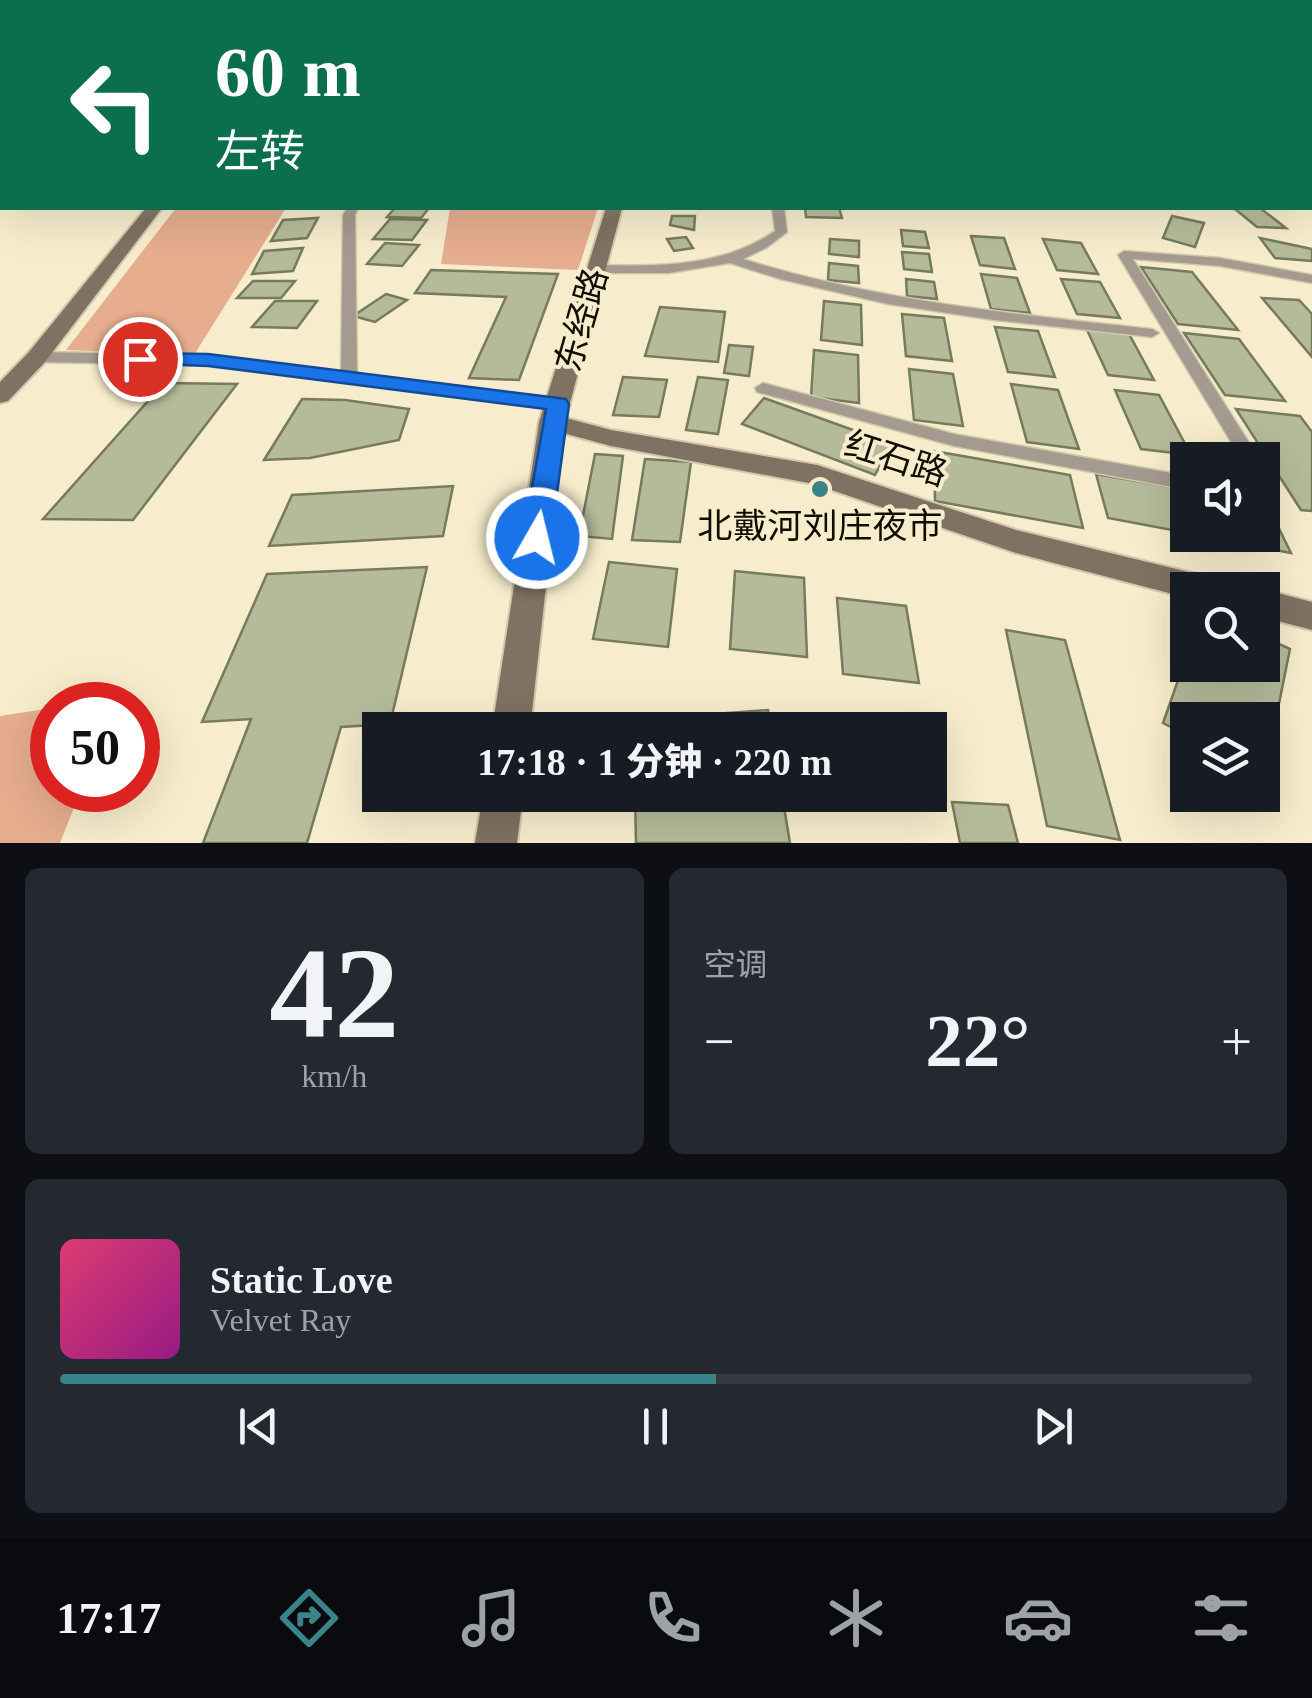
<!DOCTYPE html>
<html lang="zh">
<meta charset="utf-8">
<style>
body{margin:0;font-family:"Times New Roman","Noto Sans SC",serif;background:#242831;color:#f1f3f6;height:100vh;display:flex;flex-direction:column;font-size:38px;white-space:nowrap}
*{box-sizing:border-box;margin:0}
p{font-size:32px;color:#9ea1a6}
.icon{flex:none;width:55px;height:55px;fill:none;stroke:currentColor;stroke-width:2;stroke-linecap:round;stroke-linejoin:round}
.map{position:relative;height:843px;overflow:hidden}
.drawer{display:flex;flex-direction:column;gap:25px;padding:25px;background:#0d0f14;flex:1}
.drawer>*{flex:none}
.top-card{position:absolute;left:0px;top:0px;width:1312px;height:210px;box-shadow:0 10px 40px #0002;background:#0b6e4f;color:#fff;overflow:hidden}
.controls{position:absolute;left:1170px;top:442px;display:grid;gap:20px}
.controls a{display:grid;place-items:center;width:110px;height:110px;border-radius:0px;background:#171b24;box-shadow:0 10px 40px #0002;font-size:50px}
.speed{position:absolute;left:30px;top:682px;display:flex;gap:20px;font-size:50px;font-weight:700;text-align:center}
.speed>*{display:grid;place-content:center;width:130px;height:130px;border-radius:50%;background:#171b24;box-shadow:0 10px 40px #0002;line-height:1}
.speed .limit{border:15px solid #d22;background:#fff;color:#111}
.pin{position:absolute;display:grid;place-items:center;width:85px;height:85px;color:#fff;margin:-42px;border:5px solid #fff;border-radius:50%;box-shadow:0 2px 10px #0007}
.me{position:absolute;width:110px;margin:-55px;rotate:8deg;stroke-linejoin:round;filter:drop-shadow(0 0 8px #0008)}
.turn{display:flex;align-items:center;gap:35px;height:210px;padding:0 50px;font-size:45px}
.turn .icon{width:130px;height:130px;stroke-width:2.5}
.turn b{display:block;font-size:70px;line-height:85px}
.big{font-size:75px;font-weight:800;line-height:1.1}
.drawer .widget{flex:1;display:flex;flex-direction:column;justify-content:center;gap:15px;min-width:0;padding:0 35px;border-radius:15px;background:#242831}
.drawer .dial{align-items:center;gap:0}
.dial b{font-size:130px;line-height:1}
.song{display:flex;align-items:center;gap:30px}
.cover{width:120px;height:120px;border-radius:15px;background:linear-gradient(135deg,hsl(340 70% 55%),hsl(310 70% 35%))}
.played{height:10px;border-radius:5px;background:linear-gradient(90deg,#3b838a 55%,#363941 55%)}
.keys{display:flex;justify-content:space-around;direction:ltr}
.heat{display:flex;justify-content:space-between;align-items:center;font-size:55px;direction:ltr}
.drawer .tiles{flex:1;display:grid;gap:25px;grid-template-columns:1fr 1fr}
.widget:last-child{grid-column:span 2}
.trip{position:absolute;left:362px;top:712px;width:585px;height:100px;border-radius:0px;background:#171b24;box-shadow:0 10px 40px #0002;font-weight:800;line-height:100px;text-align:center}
.tabs{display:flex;height:160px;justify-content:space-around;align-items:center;background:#090b0e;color:#9ea1a6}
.tabs .icon{width:70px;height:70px}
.tabs .active{color:#3b838a}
.tabs b{font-size:45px;color:#f1f3f6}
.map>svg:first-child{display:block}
.green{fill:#e6ad8f}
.building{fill:#b5bb9a;stroke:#767b5d;stroke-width:2.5}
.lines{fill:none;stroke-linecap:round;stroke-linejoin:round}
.street-casing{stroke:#d2c9ac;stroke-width:3}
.secondary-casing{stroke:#d2c9ac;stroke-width:4}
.street{fill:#a49a8f;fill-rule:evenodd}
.secondary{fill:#807262;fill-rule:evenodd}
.route{fill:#1a73e8;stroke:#114b97;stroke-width:2.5}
.poi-dot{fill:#3b838a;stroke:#f7edcc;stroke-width:4}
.labels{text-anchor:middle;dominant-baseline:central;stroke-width:8;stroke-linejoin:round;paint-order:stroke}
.street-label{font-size:35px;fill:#100d03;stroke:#f7edcc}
.poi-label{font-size:35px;fill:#100d03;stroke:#f7edcc}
</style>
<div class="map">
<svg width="1312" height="843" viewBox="0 0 1312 843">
<rect width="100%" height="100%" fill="#f7edcc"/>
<g class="green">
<polygon points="176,208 286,208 194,355 66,350"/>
<polygon points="450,208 598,208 578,270 441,264"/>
<polygon points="52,708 52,790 81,790 60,843 0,843 0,716"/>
</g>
<g class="building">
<polygon points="395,208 429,208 421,218 387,217"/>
<polygon points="805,208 839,208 842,218 806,217"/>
<polygon points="1219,208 1260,208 1286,228 1257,227 1235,209"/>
<polygon points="672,216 695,216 694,230 670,225"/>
<polygon points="1172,216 1204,223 1195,247 1163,238"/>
<polygon points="318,218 307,238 271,241 283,220"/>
<polygon points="390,219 427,220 412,240 373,239"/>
<polygon points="901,230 925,232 929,248 903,246"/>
<polygon points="971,236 1004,238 1015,269 980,265"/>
<polygon points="686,237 693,248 674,251 667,239"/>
<polygon points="1260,238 1312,249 1312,261 1275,258"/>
<polygon points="830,239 859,241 859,257 829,254"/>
<polygon points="1043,239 1081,243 1098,274 1057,270"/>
<polygon points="385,243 419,245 402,266 367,264"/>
<polygon points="303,248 293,271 252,274 264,251"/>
<polygon points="902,252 929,254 932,272 904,269"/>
<polygon points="829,263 858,266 859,283 828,280"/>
<polygon points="1141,267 1192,272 1238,330 1178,324"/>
<polygon points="431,270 558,274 519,380 469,378 506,297 415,293"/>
<polygon points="981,274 1017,278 1030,313 991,309"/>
<polygon points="906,279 934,282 937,299 907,296"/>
<polygon points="1061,279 1100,282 1120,318 1077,314"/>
<polygon points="253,281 295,281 281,298 237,298"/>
<polygon points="386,294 407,300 375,322 353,316"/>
<polygon points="1262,298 1299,300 1312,314 1312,357"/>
<polygon points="275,301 317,301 297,328 252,327"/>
<polygon points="824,301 861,305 862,345 821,340"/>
<polygon points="660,307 725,312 718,362 645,356"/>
<polygon points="902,314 944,318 952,361 906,356"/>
<polygon points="995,327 1038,331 1055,377 1008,372"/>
<polygon points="1087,330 1129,334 1154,380 1108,375"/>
<polygon points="1184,333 1239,339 1285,401 1225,395"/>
<polygon points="729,345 753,347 749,376 724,373"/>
<polygon points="814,350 858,355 859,403 811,397"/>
<polygon points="909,369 953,374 963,426 914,420"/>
<polygon points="623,377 667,380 659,417 613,415"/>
<polygon points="698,377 728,380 718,434 686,430"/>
<polygon points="164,383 237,384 133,520 43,519"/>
<polygon points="1011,384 1058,390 1079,449 1027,442"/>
<polygon points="1115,390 1159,395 1191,455 1141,449"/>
<polygon points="764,398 892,444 875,475 742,424"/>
<polygon points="302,399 345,400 409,409 399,440 310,458 264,460"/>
<polygon points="1236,409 1300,416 1312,432 1312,511 1301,510"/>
<polygon points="934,451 1070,475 1083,528 935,501"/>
<polygon points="595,454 623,456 612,539 579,536"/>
<polygon points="645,459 691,462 680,542 632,540"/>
<polygon points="1096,474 1188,490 1188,533 1108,518"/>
<polygon points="453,486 443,536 269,546 292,495"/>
<polygon points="1262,503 1267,504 1291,553 1196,535 1262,535"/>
<polygon points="609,562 677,569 668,647 593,639"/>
<polygon points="427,567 390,724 341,727 307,843 203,843 251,719 202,722 267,574"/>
<polygon points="735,571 804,578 807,657 730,649"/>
<polygon points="837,598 906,606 919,683 843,674"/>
<polygon points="1006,630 1065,640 1120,840 1047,826"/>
<polygon points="1262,636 1290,649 1264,778 1262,720 1188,720 1188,736 1163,723 1188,652 1188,665 1262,665"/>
<polygon points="768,710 772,730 674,730 675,717"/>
<polygon points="635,795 782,795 790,843 636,843"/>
<polygon points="952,802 1008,805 1018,843 960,843"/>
</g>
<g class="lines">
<defs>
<g id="street">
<polygon points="347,208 358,208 355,215 357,374 558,399 564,400 566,404 564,408 558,409 208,365 37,362 29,357 37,352 208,355 341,372 343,215"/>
<path d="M772,208H784L787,232L766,248L743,259C876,301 1014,314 1152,329L1159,333L1152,337L994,320L888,304L780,279L730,263L669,273H596L589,269L596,265C659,266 721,268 775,231Z"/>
<polygon points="1124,251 1220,258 1312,275 1312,283 1220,266 1133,259 1260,460 1242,460 1118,255"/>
<polygon points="763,383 954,434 1188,476 1188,490 954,446 757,392 755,388"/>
<path d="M1262,472C1271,475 1273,481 1278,488L1275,493L1262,495Z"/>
</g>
<g id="secondary">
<polygon points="146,208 162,208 45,362 8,401 0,403 0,382 29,352"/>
<polygon points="606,208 622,208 566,418 611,430 817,465 1016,530 1209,577 1220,581 1225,590 1188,590 1188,598 1016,553 814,484 611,446 563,433 530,730 492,730 539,422"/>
<polygon points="1262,589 1312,602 1312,630 1262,617"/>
<polygon points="483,795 523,795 517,843 475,843"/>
</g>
</defs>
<use href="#street" class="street-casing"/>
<use href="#secondary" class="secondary-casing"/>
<use href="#street" class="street"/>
<use href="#secondary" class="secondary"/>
</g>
<linearGradient id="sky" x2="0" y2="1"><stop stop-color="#79afb2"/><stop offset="0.46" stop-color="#fbf7e8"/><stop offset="1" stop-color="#fbf7e8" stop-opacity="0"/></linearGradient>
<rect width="1312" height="219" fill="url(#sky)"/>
<polygon class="route" points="140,353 208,354 566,399 569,404 551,538 547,545 537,548 527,545 523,538 546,409 208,366 132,363 132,354"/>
<circle class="poi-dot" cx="820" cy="489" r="10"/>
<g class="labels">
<g class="street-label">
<text transform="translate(582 320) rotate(-74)">东经路</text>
<text transform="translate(896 459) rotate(18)">红石路</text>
</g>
<g class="poi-label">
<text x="820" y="526">北戴河刘庄夜市</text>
</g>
</g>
</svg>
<div class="controls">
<a><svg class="icon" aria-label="sound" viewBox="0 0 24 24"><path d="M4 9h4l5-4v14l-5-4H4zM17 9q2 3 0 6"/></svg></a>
<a><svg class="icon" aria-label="search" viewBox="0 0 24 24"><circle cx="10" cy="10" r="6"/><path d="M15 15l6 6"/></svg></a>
<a><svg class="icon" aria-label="layers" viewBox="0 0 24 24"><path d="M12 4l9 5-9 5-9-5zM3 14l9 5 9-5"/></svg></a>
</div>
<div class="speed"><div class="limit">50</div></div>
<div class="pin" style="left:140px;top:359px;background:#d93025"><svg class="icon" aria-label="arrive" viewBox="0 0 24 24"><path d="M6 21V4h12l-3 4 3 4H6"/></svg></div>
<svg class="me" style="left:537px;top:538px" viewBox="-20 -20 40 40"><circle r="17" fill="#1a73e8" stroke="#fff" stroke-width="3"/><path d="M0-11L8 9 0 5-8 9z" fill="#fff"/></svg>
<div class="trip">17:18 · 1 分钟 · 220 m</div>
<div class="top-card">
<div class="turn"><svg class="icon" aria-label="left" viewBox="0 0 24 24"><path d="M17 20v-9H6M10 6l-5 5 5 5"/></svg><div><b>60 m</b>左转</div></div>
</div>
</div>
<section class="drawer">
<div class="tiles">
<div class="widget dial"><b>42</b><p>km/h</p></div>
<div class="widget"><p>空调</p>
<div class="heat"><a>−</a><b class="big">22°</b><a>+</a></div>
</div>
<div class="widget">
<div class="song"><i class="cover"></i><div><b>Static Love</b><p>Velvet Ray</p></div></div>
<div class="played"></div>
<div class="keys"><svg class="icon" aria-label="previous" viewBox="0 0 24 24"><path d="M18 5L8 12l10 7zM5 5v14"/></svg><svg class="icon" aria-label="pause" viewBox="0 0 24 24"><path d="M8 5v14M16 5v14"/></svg><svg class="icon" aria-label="next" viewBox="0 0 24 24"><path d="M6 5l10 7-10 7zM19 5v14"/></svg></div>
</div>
</div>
</section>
<nav class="tabs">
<b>17:17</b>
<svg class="icon active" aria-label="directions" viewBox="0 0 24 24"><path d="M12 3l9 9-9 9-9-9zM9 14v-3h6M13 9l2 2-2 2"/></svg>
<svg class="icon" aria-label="music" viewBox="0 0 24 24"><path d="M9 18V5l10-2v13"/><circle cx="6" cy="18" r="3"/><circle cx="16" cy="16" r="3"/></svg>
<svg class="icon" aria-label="phone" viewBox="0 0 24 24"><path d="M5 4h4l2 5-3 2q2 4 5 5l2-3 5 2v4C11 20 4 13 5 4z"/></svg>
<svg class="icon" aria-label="climate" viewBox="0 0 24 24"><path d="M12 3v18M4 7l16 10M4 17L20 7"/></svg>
<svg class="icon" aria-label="car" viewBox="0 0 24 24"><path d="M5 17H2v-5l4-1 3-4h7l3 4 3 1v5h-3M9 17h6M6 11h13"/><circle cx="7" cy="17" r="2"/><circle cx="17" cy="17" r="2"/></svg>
<svg class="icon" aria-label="filters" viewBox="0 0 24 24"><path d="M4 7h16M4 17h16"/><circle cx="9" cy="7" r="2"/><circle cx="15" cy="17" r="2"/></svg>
</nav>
